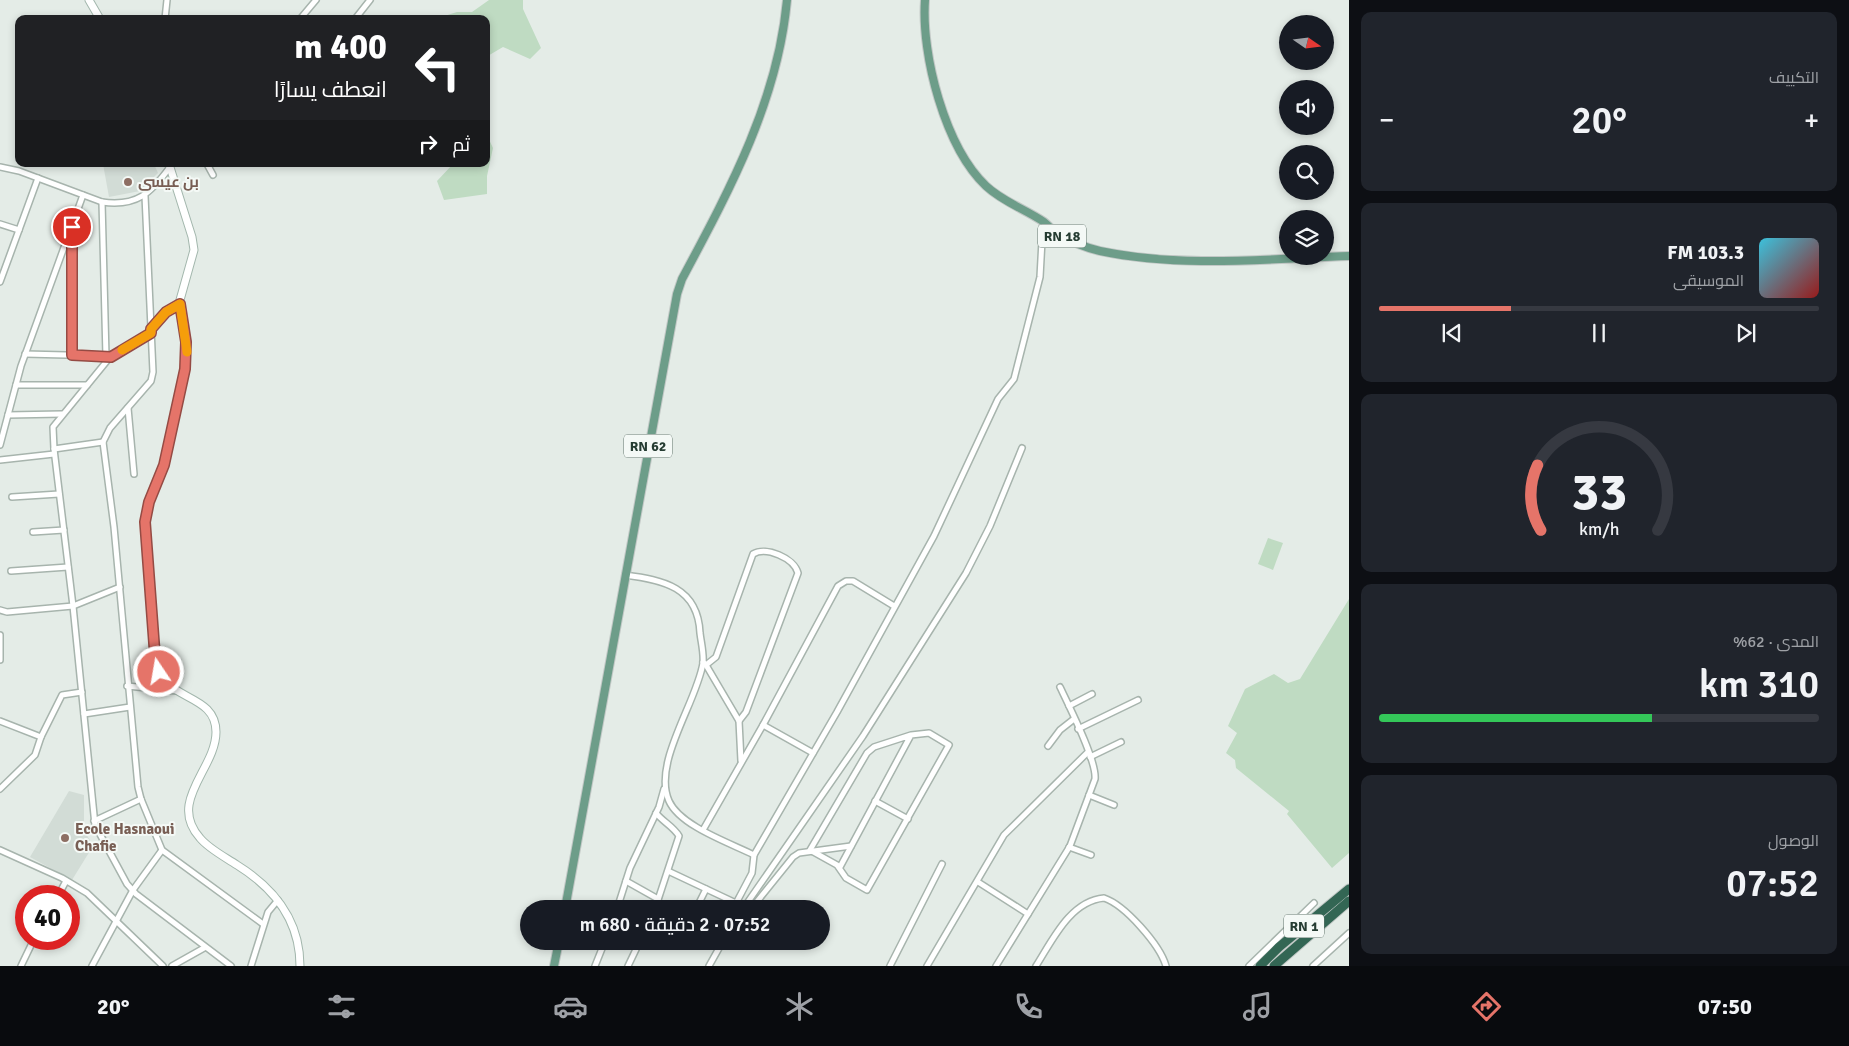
<!DOCTYPE html>
<html lang="ar">
<meta charset="utf-8">
<style>
body{margin:0;font-family:Signika,Cairo,sans-serif;background:#20242c;color:#f1f3f6;direction:rtl;height:100vh;display:flex;flex-direction:column;font-size:19px;white-space:nowrap}
*{box-sizing:border-box;margin:0}
p{font-size:16px;color:#9ea1a6}
.icon{flex:none;width:28px;height:28px;fill:none;stroke:currentColor;stroke-width:2;stroke-linecap:round;stroke-linejoin:round}
.map{position:relative;flex:1;overflow:hidden;direction:ltr}
.panel{display:flex;flex-direction:column;gap:12px;padding:12px;background:#0d0f14;width:500px}
.panel>*{flex:none}
.banner{position:absolute;left:15px;top:15px;width:475px;height:152px;border-radius:10px;box-shadow:0 2px 8px #0003;direction:rtl;background:#202124;color:#fff;overflow:hidden}
.needle{width:32px;rotate:104deg}
.tools{position:absolute;left:1279px;top:15px;display:grid;gap:10px}
.tools a{display:grid;place-items:center;width:55px;height:55px;border-radius:50%;background:#171b24;box-shadow:0 2px 8px #0003;font-size:25px}
.speed{position:absolute;left:15px;top:885px;display:flex;gap:10px;font-size:25px;font-weight:700;text-align:center}
.speed>*{display:grid;place-content:center;width:65px;height:65px;border-radius:50%;background:#171b24;box-shadow:0 2px 8px #0003;line-height:1}
.speed .limit{border:8px solid #d22;background:#fff;color:#111}
.pin{position:absolute;display:grid;place-items:center;width:42px;height:42px;color:#fff;margin:-21px;border:2px solid #fff;border-radius:50%;box-shadow:0 1px 5px #0007}
.me{position:absolute;width:55px;margin:-28px;rotate:348deg;stroke-linejoin:round;filter:drop-shadow(0 0 4px #0008)}
.turn{display:flex;align-items:center;gap:18px;height:105px;padding:0 20px;font-size:22px}
.turn .icon{width:65px;height:65px;stroke-width:2.5}
.turn b{display:block;font-size:35px;line-height:42px}
.then{display:flex;align-items:center;height:48px;padding:0 20px;background:#0003;gap:10px;font-size:19px}
.big{font-size:38px;font-weight:600;line-height:1.1}
.panel .card{flex:1;display:flex;flex-direction:column;justify-content:center;gap:8px;min-width:0;padding:0 18px;border-radius:10px;background:#20242c}
.panel .dial{align-items:center;gap:0}
.dial svg{height:130px;overflow:visible;fill:none;stroke:#363941;stroke-width:7;stroke-linecap:round;text-anchor:middle}
.dial text{fill:#f1f3f6;stroke:none}
.song{display:flex;align-items:center;gap:15px}
.cover{width:60px;height:60px;border-radius:8px;background:linear-gradient(135deg,hsl(190 70% 55%),hsl(0 70% 35%))}
.played{height:5px;border-radius:2px;background:linear-gradient(90deg,#e57469 30%,#363941 30%)}
.keys{display:flex;justify-content:space-around;direction:ltr}
.heat{display:flex;justify-content:space-between;align-items:center;font-size:28px;direction:ltr}
.charge{height:8px;border-radius:4px;background:linear-gradient(90deg,#34c759 62%,#363941 0)}
.trip{position:absolute;left:520px;top:900px;width:310px;height:50px;border-radius:25px;background:#171b24;box-shadow:0 2px 8px #0003;font-weight:600;line-height:50px;text-align:center;direction:rtl}
.menu{display:flex;height:80px;justify-content:space-around;align-items:center;background:#090b0e;color:#9ea1a6}
.menu .icon{width:35px;height:35px}
.menu .current{color:#e57469}
.menu b{font-size:22px;color:#f1f3f6}
main{display:flex;flex:1;min-height:0}
.map>svg:first-child{display:block}
.built{fill:#d2dcd6}
.green{fill:#bfdbc2}
.lines{fill:none;stroke-linecap:round;stroke-linejoin:round}
.street-casing{stroke:#a7b4ad;stroke-width:8}
.secondary-casing{stroke:#a3b7ad;stroke-width:9}
.primary-casing{stroke:#c2c8c6;stroke-width:10}
.highway-casing{stroke:#c2c8c6;stroke-width:11}
.street{stroke:#fff;stroke-width:5}
.secondary{stroke:#fff;stroke-width:7}
.primary{stroke:#6d9d89;stroke-width:8}
.highway{stroke:#336654;stroke-width:9}
.route-casing{stroke:#954b44;stroke-width:12}
.route{stroke:#e57469;stroke-width:9}
.slow{stroke:#f59e0b;stroke-width:9}
.education-dot{fill:#8d6e63;stroke:#f4f9f6;stroke-width:2}
.labels{text-anchor:middle;dominant-baseline:central;stroke-width:4;stroke-linejoin:round;paint-order:stroke}
.shield{fill:#f4f9f6;stroke:#63756d;stroke-width:1}
.shield-label{font-size:14px;font-weight:bold;fill:#253c32}
.education-label{font-size:15px;font-weight:bold;fill:#785e54;stroke:#f4f9f6;text-anchor:start}
</style>
<main>
<section class="panel">
<div class="card"><p>التكييف</p>
<div class="heat"><a>−</a><b class="big">20°</b><a>+</a></div>
</div>
<div class="card">
<div class="song"><i class="cover"></i><div><b>103.3 FM</b><p>الموسيقى</p></div></div>
<div class="played"></div>
<div class="keys"><svg class="icon" aria-label="previous" viewBox="0 0 24 24"><path d="M18 5L8 12l10 7zM5 5v14"/></svg><svg class="icon" aria-label="pause" viewBox="0 0 24 24"><path d="M8 5v14M16 5v14"/></svg><svg class="icon" aria-label="next" viewBox="0 0 24 24"><path d="M6 5l10 7-10 7zM19 5v14"/></svg></div>
</div>
<div class="card dial"><svg viewBox="0 0 100 80">
<path d="M14 69A42 42 0 1 1 86 69"/>
<path d="M14 69A42 42 0 0 1 12 29" stroke="#e57469"/>
<text x="50" y="56" font-size="32" font-weight="700">33</text>
<text x="50" y="72" font-size="11">km/h</text>
</svg></div>
<div class="card"><p>المدى · 62%</p><b class="big">310 km</b><div class="charge"></div></div>
<div class="card"><p>الوصول</p><b class="big">07:52</b></div>
</section>
<div class="map">
<svg width="1349" height="966" viewBox="0 0 1349 966">
<rect width="100%" height="100%" fill="#e4ece7"/>
<g class="built">
<polygon points="103,164 154,164 158,173 140,191 109,197"/>
<polygon points="69,791 84,795 84,830 93,846 72,880 30,857"/>
</g>
<g class="green">
<polygon points="489,0 523,0 523,9 541,48 530,59 503,47 486,57 486,19 435,19 457,12 472,12"/>
<polygon points="486,133 493,148 487,176 487,194 444,200 437,181 453,164 486,164"/>
<polygon points="1268,538 1283,543 1273,570 1258,564"/>
<polygon points="1349,599 1349,853 1332,868 1287,814 1289,811 1236,768 1235,760 1226,753 1237,733 1228,726 1245,689 1274,674 1288,683 1300,679"/>
</g>
<g class="lines">
<defs>
<g id="street">
<polyline points="165,19 167,0"/>
<polyline points="300,19 316,0"/>
<polyline points="355,19 370,0"/>
<polyline points="207,164 213,175"/>
<path d="M0,167L19,171L102,202C137,207 151,193 170,167"/>
<polyline points="145,196 153,372 151,381 110,428 103,442 114,527 138,787 141,799 162,850 263,924"/>
<polyline points="102,202 106,356"/>
<polyline points="0,224 19,230"/>
<polyline points="72,232 72,355"/>
<polyline points="0,282 38,178"/>
<polyline points="151,328 166,312 180,304"/>
<polyline points="151,333 111,356 53,427 54,449 73,606 95,825 127,884 136,894 231,966"/>
<polyline points="25,354 107,356"/>
<polyline points="16,385 87,385"/>
<polyline points="128,408 134,474"/>
<polyline points="8,415 62,414"/>
<polyline points="0,445 21,366 83,195"/>
<polyline points="54,449 103,442"/>
<polyline points="0,460 54,454"/>
<polyline points="12,497 59,494"/>
<polyline points="33,532 64,530"/>
<polyline points="11,571 68,567"/>
<path d="M625,575C663,580 698,587 700,633C701,642 704,653 703,663C697,702 652,763 669,801C680,826 730,843 754,855"/>
<polyline points="0,610 7,612 73,606 120,587"/>
<polyline points="0,635 0,660"/>
<path d="M703,662L706,665L716,657L753,554C766,546 794,558 798,573L746,712L739,721L741,761"/>
<polyline points="706,665 739,721"/>
<polyline points="127,686 177,691"/>
<polyline points="1069,706 1092,694"/>
<polyline points="84,714 130,707"/>
<polyline points="0,721 41,737"/>
<polyline points="763,725 813,753"/>
<polyline points="1078,729 1138,700"/>
<polyline points="1048,746 1060,730 1074,719"/>
<polyline points="1090,757 1121,742"/>
<polyline points="0,789 35,755 41,737 62,695 82,692"/>
<polyline points="1089,795 1114,805"/>
<polyline points="875,801 908,819"/>
<polyline points="94,821 141,799"/>
<polyline points="703,830 763,725 838,586 846,581 853,581 894,606"/>
<polyline points="1069,847 1091,855"/>
<polyline points="0,850 62,878 87,893 163,966"/>
<polyline points="840,867 911,735 929,733 949,745 867,890 846,878 837,865 810,850 867,753 874,747 911,735"/>
<polyline points="668,871 736,903"/>
<polyline points="626,881 658,899"/>
<polyline points="978,882 1028,914"/>
<polyline points="58,896 66,881"/>
<polyline points="617,909 630,868 659,807 664,789"/>
<path d="M655,909L679,836C673,826 663,822 656,813"/>
<polyline points="696,909 706,889"/>
<polyline points="733,909 752,873 754,855 837,712 934,536 998,399 1014,379 1040,277 1043,222"/>
<polyline points="743,909 863,736 966,573 990,526 1022,448"/>
<polyline points="751,909 793,857 799,853 851,846"/>
<polyline points="712,941 721,945"/>
<polyline points="21,966 34,939"/>
<polyline points="92,966 133,890 162,850"/>
<polyline points="172,966 204,948"/>
<polyline points="251,966 268,912 278,900"/>
<polyline points="595,966 605,941"/>
<polyline points="628,966 640,941"/>
<polyline points="709,966 723,941"/>
<polyline points="890,966 942,864"/>
<polyline points="927,966 1004,835 1088,752"/>
<path d="M996,966L1070,846L1095,779C1097,761 1069,706 1060,687"/>
<path d="M1036,966C1052,941 1070,901 1104,898C1125,905 1160,945 1166,966"/>
<polyline points="1249,966 1314,903"/>
<polyline points="1313,966 1349,933"/>
</g>
<g id="secondary">
<polyline points="89,0 100,19"/>
<path d="M169,164L192,237L194,250L180,300L181,316L187,342L185,369L164,465L149,502L145,522L155,657C157,665 159,674 165,681C182,700 216,700 216,732C216,769 167,801 200,838C209,849 225,857 237,865C274,888 300,920 300,966"/>
</g>
<g id="primary">
<path d="M925,0C921,55 945,147 986,186C1003,202 1025,209 1044,222C1049,226 1053,231 1058,234C1070,241 1087,248 1100,251C1181,268 1268,259 1349,256"/>
<path d="M565,909L677,294L682,279C729,191 778,101 787,0"/>
<polyline points="554,966 559,941"/>
</g>
<g id="highway">
<polyline points="1260,966 1279,947 1349,889"/>
<polyline points="1274,966 1349,901"/>
</g>
</defs>
<use href="#street" class="street-casing"/>
<use href="#secondary" class="secondary-casing"/>
<use href="#primary" class="primary-casing"/>
<use href="#highway" class="highway-casing"/>
<use href="#street" class="street"/>
<use href="#secondary" class="secondary"/>
<use href="#primary" class="primary"/>
<use href="#highway" class="highway"/>
</g>
<g class="lines">
<defs>
<polyline id="route" points="72,227 72,355 111,357 151,333 151,329 166,312 180,304 186,342 185,369 164,465 149,502 145,522 155,656 159,672"/>
</defs>
<use href="#route" class="route-casing"/>
<use href="#route" class="route"/>
<polyline class="slow" points="122,350 151,333 151,329 166,312 180,304 187,352"/>
</g>
<g class="education-dot">
<circle cx="128" cy="182" r="5"/>
<circle cx="65" cy="838" r="5"/>
</g>
<g class="labels">
<g class="shield">
<rect x="1038" y="224.5" width="48" height="23" rx="4"/>
<rect x="624" y="434.5" width="48" height="23" rx="4"/>
<rect x="1284" y="914.5" width="40" height="23" rx="4"/>
</g>
<g class="shield-label">
<text x="1062" y="236">RN 18</text>
<text x="648" y="446">RN 62</text>
<text x="1304" y="926">RN 1</text>
</g>
<g class="education-label">
<text x="138" y="182">بن عيسى</text>
<text x="75" y="829">Ecole Hasnaoui<tspan x="75" dy="17">Chafie</tspan></text>
</g>
</g>
</svg>
<div class="tools">
<a><svg class="needle" viewBox="-14 -14 28 28"><path d="M0-13l5 13h-10z" fill="#e53935"/><path d="M0 13l5-13h-10z" fill="#9ea1a6"/></svg></a>
<a><svg class="icon" aria-label="sound" viewBox="0 0 24 24"><path d="M4 9h4l5-4v14l-5-4H4zM17 9q2 3 0 6"/></svg></a>
<a><svg class="icon" aria-label="search" viewBox="0 0 24 24"><circle cx="10" cy="10" r="6"/><path d="M15 15l6 6"/></svg></a>
<a><svg class="icon" aria-label="layers" viewBox="0 0 24 24"><path d="M12 4l9 5-9 5-9-5zM3 14l9 5 9-5"/></svg></a>
</div>
<div class="speed"><div class="limit">40</div></div>
<div class="pin" style="left:72px;top:227px;background:#d93025"><svg class="icon" aria-label="arrive" viewBox="0 0 24 24"><path d="M6 21V4h12l-3 4 3 4H6"/></svg></div>
<svg class="me" style="left:159px;top:672px" viewBox="-20 -20 40 40"><circle r="17" fill="#e57469" stroke="#fff" stroke-width="3"/><path d="M0-11L8 9 0 5-8 9z" fill="#fff"/></svg>
<div class="trip">07:52 · 2 دقيقة · 680 m</div>
<div class="banner">
<div class="turn"><svg class="icon" aria-label="left" viewBox="0 0 24 24"><path d="M17 20v-9H6M10 6l-5 5 5 5"/></svg><div><b>400 m</b>انعطف يسارًا</div></div>
<div class="then">ثم<svg class="icon" aria-label="right" viewBox="0 0 24 24"><path d="M7 20v-9h11M14 6l5 5-5 5"/></svg></div>
</div>
</div>
</main>
<nav class="menu">
<b>07:50</b>
<svg class="icon current" aria-label="directions" viewBox="0 0 24 24"><path d="M12 3l9 9-9 9-9-9zM9 14v-3h6M13 9l2 2-2 2"/></svg>
<svg class="icon" aria-label="music" viewBox="0 0 24 24"><path d="M9 18V5l10-2v13"/><circle cx="6" cy="18" r="3"/><circle cx="16" cy="16" r="3"/></svg>
<svg class="icon" aria-label="phone" viewBox="0 0 24 24"><path d="M5 4h4l2 5-3 2q2 4 5 5l2-3 5 2v4C11 20 4 13 5 4z"/></svg>
<svg class="icon" aria-label="climate" viewBox="0 0 24 24"><path d="M12 3v18M4 7l16 10M4 17L20 7"/></svg>
<svg class="icon" aria-label="car" viewBox="0 0 24 24"><path d="M5 17H2v-5l4-1 3-4h7l3 4 3 1v5h-3M9 17h6M6 11h13"/><circle cx="7" cy="17" r="2"/><circle cx="17" cy="17" r="2"/></svg>
<svg class="icon" aria-label="filters" viewBox="0 0 24 24"><path d="M4 7h16M4 17h16"/><circle cx="9" cy="7" r="2"/><circle cx="15" cy="17" r="2"/></svg>
<b>20°</b>
</nav>
